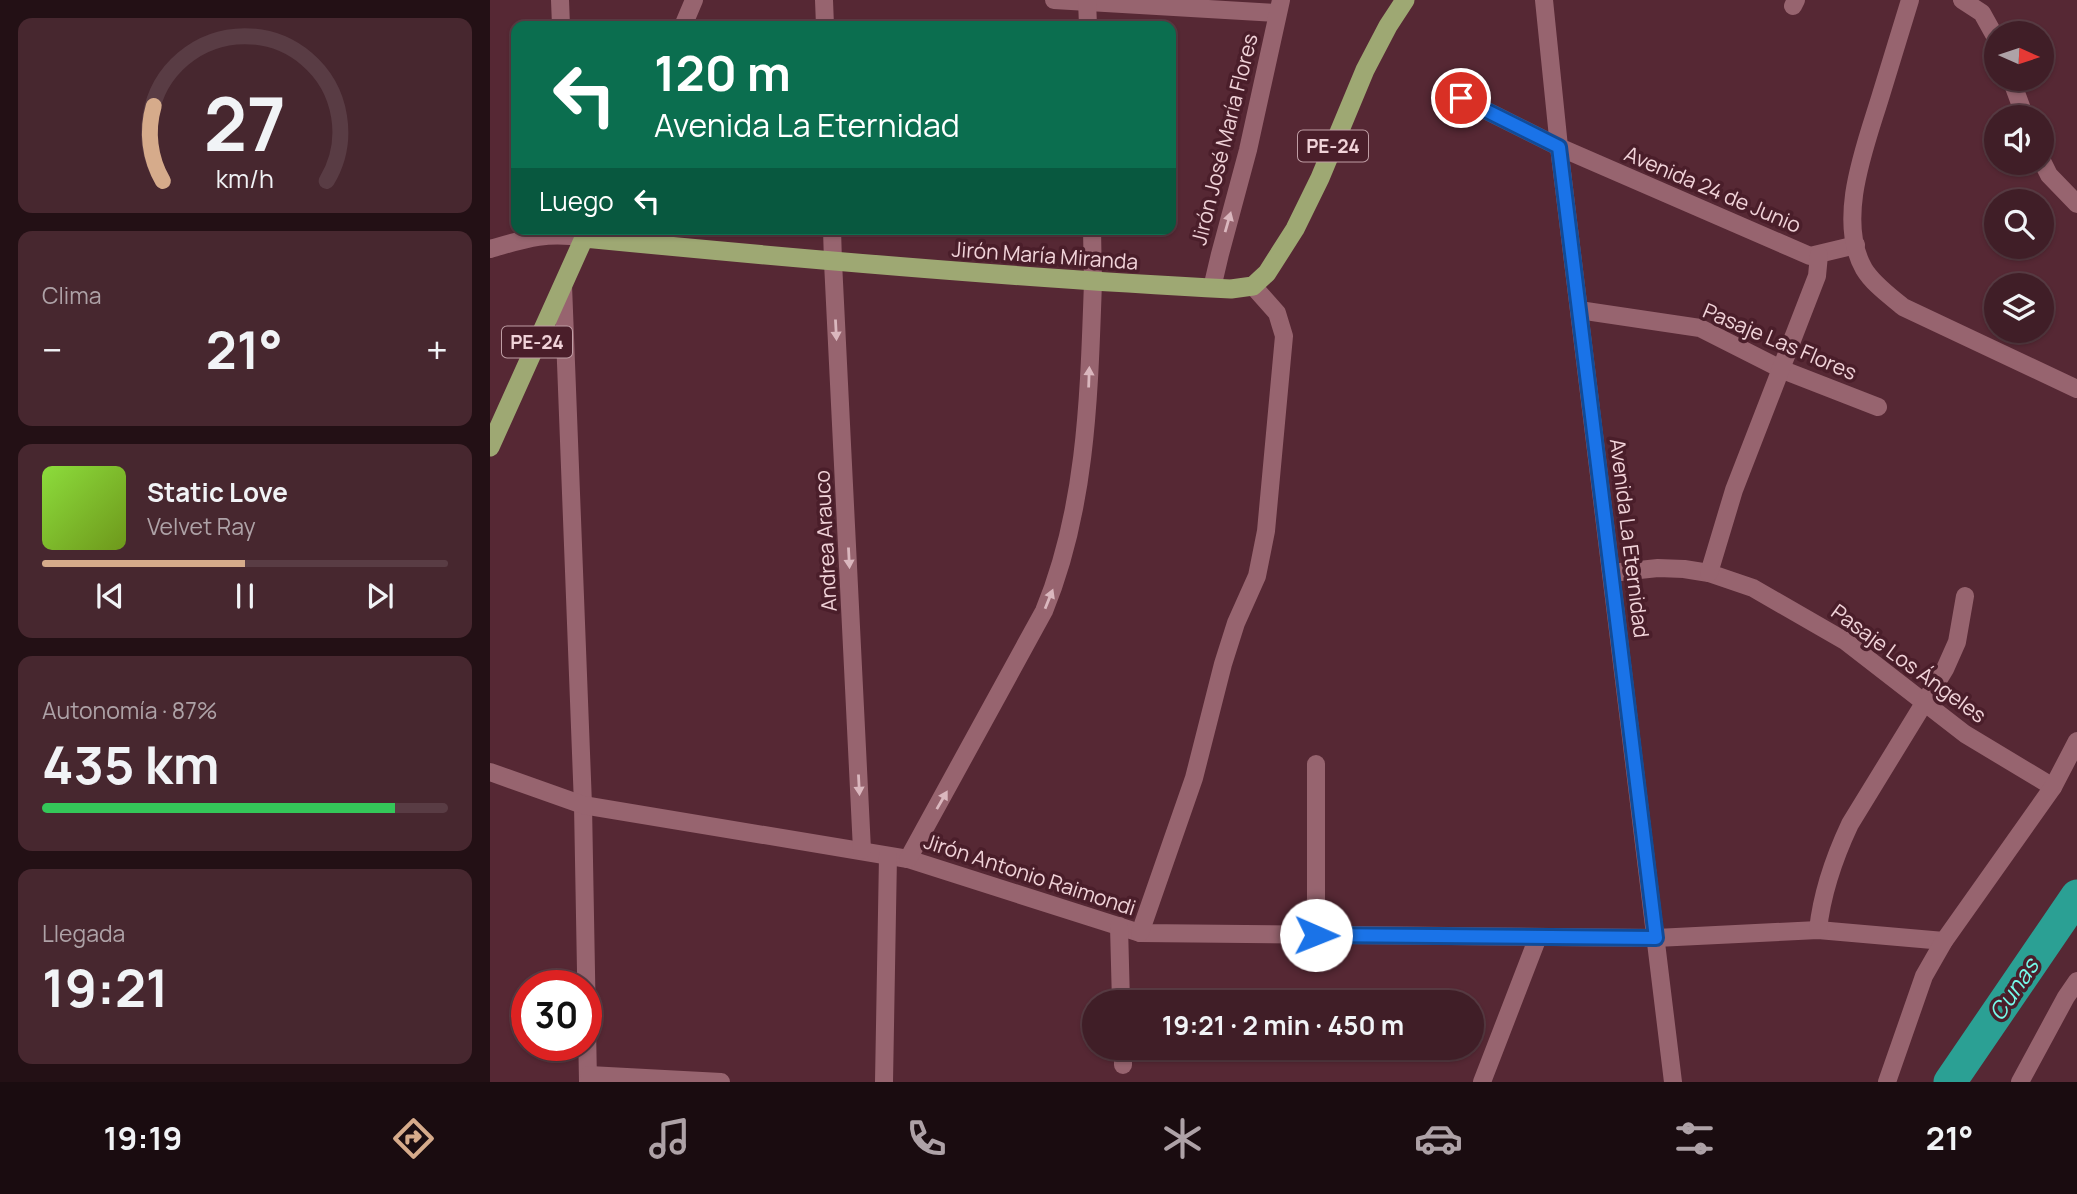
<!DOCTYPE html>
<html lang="es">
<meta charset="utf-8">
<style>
body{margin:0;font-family:Manrope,sans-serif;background:#47272f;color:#f1f3f6;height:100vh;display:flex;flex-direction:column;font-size:26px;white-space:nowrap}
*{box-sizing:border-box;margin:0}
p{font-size:23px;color:#aea2a7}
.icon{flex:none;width:38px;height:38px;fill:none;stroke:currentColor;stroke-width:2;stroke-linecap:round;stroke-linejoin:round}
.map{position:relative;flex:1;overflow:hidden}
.sheet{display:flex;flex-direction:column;gap:18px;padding:18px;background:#231015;width:490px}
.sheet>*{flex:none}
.hud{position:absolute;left:21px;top:21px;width:665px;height:214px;border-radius:14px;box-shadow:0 2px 5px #0004,0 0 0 2px #593c44;background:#0b6e4f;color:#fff;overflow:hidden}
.needle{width:46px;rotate:93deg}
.tools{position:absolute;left:1494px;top:21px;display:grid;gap:14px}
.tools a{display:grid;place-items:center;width:70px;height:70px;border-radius:50%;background:#401e27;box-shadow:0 2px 5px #0004,0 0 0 2px #593c44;font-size:35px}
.speed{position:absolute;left:21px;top:970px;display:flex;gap:14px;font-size:35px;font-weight:700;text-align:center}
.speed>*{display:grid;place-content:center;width:91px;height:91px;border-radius:50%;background:#401e27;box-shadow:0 2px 5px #0004,0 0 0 2px #593c44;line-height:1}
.speed .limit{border:10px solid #d22;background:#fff;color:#111}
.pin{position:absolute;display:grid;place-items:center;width:60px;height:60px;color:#fff;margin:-30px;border:4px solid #fff;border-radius:50%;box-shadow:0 2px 7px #0007}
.me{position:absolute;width:77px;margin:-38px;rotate:91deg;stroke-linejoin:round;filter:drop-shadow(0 0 5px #0008)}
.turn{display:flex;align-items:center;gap:24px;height:147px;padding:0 28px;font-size:32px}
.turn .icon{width:91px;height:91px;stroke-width:2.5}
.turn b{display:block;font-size:49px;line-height:60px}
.then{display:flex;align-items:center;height:66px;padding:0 28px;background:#0003;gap:14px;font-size:26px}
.big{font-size:52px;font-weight:700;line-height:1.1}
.sheet .widget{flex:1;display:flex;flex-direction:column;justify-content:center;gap:10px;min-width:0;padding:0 24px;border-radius:14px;background:#47272f}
.sheet .dial{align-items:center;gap:0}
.dial svg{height:182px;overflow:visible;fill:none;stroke:#593c44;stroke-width:7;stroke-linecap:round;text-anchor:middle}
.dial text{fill:#f1f3f6;stroke:none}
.song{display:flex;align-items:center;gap:21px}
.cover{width:84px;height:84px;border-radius:10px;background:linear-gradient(135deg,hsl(90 70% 55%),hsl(80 70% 35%))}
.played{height:7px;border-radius:4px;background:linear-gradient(90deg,#d6ab8b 50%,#593c44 50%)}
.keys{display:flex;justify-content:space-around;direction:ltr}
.heat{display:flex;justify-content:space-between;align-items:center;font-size:38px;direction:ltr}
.charge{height:10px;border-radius:5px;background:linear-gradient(90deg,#34c759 87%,#593c44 0)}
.trip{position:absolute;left:592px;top:990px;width:402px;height:70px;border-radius:35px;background:#401e27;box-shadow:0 2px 5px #0004,0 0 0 2px #593c44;font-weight:700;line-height:70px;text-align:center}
.dock{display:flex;height:112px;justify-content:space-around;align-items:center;background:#1a0c10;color:#aea2a7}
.dock .icon{width:49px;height:49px}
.dock .on{color:#d6ab8b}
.dock b{font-size:32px;color:#f1f3f6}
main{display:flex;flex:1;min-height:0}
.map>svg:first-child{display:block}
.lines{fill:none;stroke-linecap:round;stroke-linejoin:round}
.river{stroke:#2ba094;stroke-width:33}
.minor{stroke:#97646f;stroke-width:18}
.tertiary{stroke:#97646f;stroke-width:18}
.secondary{stroke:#97646f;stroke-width:18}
.trunk{stroke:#9ea873;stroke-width:19}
.oneway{fill:#dab7be}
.route-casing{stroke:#114b97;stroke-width:18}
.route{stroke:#1a73e8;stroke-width:12}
.labels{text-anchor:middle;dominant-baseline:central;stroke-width:7;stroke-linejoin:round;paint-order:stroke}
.shield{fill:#4a1e2a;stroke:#bf9da4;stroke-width:2}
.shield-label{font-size:19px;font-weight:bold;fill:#f1d3d9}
.street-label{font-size:21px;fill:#f1d3d9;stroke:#4a1e2a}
.water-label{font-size:23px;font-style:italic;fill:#76fbeb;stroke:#4a1e2a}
</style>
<main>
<section class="sheet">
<div class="widget dial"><svg viewBox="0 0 100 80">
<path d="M14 69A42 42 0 1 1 86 69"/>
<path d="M14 69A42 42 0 0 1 10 36" stroke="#d6ab8b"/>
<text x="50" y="56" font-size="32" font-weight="700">27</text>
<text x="50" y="72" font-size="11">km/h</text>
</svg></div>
<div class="widget"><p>Clima</p>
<div class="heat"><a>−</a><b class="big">21°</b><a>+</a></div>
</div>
<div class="widget">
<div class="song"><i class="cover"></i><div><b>Static Love</b><p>Velvet Ray</p></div></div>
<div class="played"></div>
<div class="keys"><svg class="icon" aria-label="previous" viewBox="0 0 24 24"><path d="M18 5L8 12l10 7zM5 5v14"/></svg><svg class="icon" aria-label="pause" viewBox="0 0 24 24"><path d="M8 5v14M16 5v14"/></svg><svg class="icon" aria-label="next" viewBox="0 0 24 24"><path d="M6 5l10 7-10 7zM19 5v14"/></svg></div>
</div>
<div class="widget"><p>Autonomía · 87%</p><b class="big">435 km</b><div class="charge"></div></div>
<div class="widget"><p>Llegada</p><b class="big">19:21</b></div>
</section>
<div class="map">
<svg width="1587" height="1082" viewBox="0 0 1587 1082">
<rect width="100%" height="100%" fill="#562834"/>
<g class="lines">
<polyline class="river" points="1460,1082 1587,896"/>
<g class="minor">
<polyline points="334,0 335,26"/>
<polyline points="564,0 787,13"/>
<polyline points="597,0 598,26"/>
<polyline points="1472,0 1492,13 1507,40"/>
<polyline points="1303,6 1306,0"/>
<polyline points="193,26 204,0"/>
<polyline points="1521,79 1535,117"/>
<polyline points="971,98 1069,147 1320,256 1366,245"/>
<polyline points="1552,161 1559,175 1587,204"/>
<polyline points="342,229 343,262"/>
<polyline points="602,229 603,282"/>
<path d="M0,249C34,239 58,231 94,238L99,229"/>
<polyline points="73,285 93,805 98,1082"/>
<polyline points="1089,310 1210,328 1293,370 1388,407"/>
<polyline points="1121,573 1168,568 1194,569 1219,573 1263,588 1355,641 1475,734 1563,787"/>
<polyline points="1219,573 1244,490 1327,276 1329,255"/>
<polyline points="0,772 93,805 418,859 650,933 1166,938 1328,930 1454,941"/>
<polyline points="629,926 631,1003"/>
<path d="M1328,930C1332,892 1344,858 1360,824L1455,669L1467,642L1475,596"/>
<polyline points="650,933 704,778 733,664 746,623 767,576 776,531 794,336 787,313 763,286"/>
<polyline points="826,935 826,764"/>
<polyline points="633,1048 633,1065"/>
<polyline points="99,1075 231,1082"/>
<polyline points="992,1082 1048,937"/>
<polyline points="1397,1082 1434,976 1454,941 1563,787 1587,741"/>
<polyline points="1530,1082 1576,997 1587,981"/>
</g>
<g class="tertiary">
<polyline points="70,0 71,26"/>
<polyline points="1054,0 1069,147 1183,1082"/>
<polyline points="343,262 372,850"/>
<polyline points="722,288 730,254 758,150 791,0"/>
<path d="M418,859L554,611C597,507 599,393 603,282"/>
<polyline points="394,1082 398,856"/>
</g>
<path class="secondary" d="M1420,0C1410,33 1400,65 1390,98C1375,147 1346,220 1374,269C1383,284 1400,296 1413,307L1587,389"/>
<path class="trunk" d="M0,447L94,238C309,259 524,278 741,289L763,286L777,273L805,229L830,178L875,70L898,26L915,0"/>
</g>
<defs><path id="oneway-solid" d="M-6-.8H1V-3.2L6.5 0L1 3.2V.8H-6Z" transform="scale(1.75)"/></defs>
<g class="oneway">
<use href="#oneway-solid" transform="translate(738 222) rotate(-74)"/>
<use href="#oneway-solid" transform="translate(346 330) rotate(87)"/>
<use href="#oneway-solid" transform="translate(599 377) rotate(-88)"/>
<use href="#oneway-solid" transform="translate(359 558) rotate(87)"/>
<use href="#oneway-solid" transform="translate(559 599) rotate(-68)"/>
<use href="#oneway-solid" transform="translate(369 785) rotate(87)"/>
<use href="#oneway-solid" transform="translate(452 800) rotate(-60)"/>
</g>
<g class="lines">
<defs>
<polyline id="route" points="826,935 1166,938 1069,147 971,98"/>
</defs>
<use href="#route" class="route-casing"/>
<use href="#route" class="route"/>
</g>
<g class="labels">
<g class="shield">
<rect x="808" y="130.5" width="70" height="31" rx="5"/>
<rect x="12" y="326.5" width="70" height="31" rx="5"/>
</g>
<g class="shield-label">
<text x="843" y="146">PE-24</text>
<text x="47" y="342">PE-24</text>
</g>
<g class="street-label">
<text transform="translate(734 139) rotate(-76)">Jirón José María Flores</text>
<text transform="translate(1223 189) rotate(23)">Avenida 24 de Junio</text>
<text transform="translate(555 255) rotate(4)">Jirón María Miranda</text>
<text transform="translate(1290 341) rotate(23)">Pasaje Las Flores</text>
<text transform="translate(1140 538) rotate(83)">Avenida La Eternidad</text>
<text transform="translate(335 541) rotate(-93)">Andrea Arauco</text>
<text transform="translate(1419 663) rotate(36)">Pasaje Los Ángeles</text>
<text transform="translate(540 874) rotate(18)">Jirón Antonio Raimondi</text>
</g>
<g class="water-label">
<text transform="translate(1523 989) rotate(-56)">Cunas</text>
</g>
</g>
</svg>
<div class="tools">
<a><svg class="needle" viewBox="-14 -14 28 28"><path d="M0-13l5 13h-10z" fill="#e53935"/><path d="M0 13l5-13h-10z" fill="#aea2a7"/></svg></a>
<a><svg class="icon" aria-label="sound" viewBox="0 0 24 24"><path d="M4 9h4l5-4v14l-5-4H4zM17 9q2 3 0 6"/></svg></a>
<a><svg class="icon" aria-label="search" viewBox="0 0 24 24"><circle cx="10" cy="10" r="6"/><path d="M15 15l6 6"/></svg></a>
<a><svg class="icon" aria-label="layers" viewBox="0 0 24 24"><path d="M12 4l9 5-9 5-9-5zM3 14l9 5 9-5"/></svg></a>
</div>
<div class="speed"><div class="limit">30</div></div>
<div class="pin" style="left:971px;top:98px;background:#d93025"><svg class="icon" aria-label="arrive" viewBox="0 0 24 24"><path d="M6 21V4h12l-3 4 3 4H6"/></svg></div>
<svg class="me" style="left:826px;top:935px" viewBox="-20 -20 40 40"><circle r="19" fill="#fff"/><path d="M0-13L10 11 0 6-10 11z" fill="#1a73e8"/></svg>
<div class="trip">19:21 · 2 min · 450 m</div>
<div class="hud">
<div class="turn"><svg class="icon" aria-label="left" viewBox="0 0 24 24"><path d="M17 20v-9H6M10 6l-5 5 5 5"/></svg><div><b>120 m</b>Avenida La Eternidad</div></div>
<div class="then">Luego<svg class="icon" aria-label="left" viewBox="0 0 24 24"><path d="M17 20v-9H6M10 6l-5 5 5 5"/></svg></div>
</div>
</div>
</main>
<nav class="dock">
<b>19:19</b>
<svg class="icon on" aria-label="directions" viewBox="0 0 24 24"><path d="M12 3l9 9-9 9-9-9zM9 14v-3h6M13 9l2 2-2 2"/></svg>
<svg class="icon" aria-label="music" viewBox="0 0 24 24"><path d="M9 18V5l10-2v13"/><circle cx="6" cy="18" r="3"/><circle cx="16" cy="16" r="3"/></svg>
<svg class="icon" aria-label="phone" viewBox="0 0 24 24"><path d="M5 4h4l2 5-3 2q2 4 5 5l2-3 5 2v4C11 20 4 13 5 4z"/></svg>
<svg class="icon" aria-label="climate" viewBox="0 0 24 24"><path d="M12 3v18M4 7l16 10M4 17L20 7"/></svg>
<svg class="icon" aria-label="car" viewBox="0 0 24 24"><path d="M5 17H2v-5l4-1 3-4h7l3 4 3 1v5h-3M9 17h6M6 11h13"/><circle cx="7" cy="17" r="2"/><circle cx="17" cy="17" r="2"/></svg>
<svg class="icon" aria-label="filters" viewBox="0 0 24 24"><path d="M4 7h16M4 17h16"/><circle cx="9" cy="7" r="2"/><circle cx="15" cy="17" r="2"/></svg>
<b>21°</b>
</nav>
